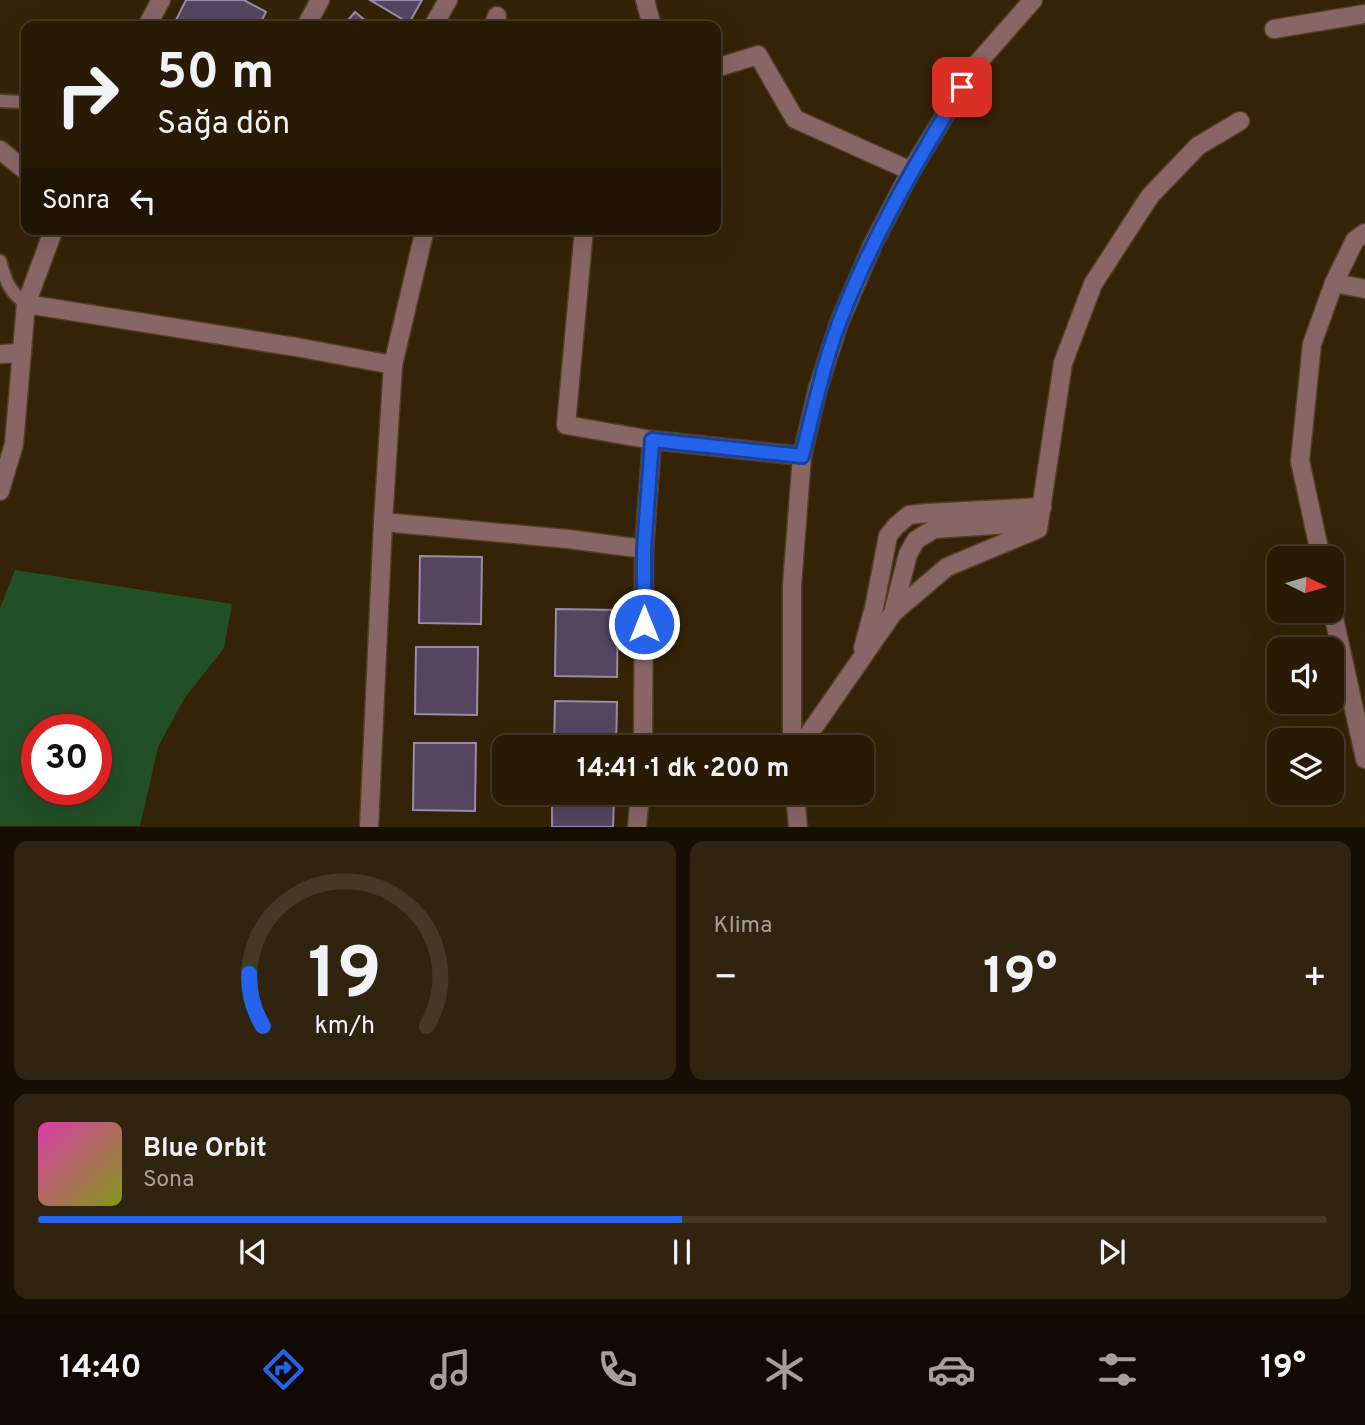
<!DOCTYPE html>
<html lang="tr">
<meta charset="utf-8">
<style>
body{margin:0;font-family:Overpass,sans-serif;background:#30230f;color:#f1f3f6;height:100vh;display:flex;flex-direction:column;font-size:26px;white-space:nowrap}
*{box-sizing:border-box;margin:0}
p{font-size:23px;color:#a5a19a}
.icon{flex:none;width:38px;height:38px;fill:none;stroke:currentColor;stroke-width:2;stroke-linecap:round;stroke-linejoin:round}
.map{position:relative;height:827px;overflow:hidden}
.drawer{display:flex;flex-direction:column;gap:14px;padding:14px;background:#160e03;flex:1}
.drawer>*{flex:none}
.top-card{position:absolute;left:21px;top:21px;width:700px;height:214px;border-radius:14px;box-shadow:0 7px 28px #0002,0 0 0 2px #443827;background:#281a05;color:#f1f3f6;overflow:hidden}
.needle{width:46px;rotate:95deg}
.fabs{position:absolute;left:1267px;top:546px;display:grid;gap:14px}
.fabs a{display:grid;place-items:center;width:77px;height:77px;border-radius:14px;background:#281a05;box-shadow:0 7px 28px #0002,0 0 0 2px #443827;font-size:35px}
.speed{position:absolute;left:21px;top:714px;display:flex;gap:14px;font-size:35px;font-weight:700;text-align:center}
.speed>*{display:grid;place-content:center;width:91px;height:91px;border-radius:50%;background:#281a05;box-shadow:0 7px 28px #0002,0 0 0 2px #443827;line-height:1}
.speed .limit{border:10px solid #d22;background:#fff;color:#111}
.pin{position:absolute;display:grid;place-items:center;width:60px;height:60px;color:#fff;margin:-30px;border-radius:14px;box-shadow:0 4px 10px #0006}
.me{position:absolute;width:77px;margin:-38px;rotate:0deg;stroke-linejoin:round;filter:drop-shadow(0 0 5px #0008)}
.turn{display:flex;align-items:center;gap:24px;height:147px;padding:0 21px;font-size:32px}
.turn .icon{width:91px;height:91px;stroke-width:2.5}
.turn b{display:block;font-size:49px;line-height:60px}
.then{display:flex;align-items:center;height:66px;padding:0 21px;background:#0003;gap:14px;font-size:26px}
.big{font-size:52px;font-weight:700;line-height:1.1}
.drawer .widget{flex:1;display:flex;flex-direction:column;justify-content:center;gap:10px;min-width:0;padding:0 24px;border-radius:14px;background:#30230f}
.drawer .dial{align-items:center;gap:0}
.dial svg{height:182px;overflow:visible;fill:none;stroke:#443827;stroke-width:7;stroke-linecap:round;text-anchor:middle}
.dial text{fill:#f1f3f6;stroke:none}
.song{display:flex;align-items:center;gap:21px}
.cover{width:84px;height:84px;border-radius:10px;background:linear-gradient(135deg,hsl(320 70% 55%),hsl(70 70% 35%))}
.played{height:7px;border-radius:4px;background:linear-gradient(90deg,#2563eb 50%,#443827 50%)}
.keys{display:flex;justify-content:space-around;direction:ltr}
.heat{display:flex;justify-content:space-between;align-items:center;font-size:38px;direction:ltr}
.drawer .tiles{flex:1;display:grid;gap:14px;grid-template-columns:1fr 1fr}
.widget:last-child{grid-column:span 2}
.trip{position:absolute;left:492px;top:735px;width:382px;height:70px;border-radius:14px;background:#281a05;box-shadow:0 7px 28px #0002,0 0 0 2px #443827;font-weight:700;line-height:70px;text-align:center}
.menu{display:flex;height:112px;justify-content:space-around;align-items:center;background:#100a02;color:#a5a19a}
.menu .icon{width:49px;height:49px}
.menu .on{color:#2563eb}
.menu b{font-size:32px;color:#f1f3f6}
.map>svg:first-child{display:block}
.grass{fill:#214f27;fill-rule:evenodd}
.building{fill:#564561;stroke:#9b8aa9;stroke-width:2}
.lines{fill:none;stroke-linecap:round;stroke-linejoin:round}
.service-casing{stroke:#503f25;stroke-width:16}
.minor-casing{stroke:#503f25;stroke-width:21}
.service{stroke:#866;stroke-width:12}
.minor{stroke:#866;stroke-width:18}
.route-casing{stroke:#184099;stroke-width:18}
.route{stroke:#2563eb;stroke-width:12}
</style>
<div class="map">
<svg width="1365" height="827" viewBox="0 0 1365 827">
<rect width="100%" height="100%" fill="#352307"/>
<path class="grass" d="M15,570L232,604L224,648L184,699L158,747L140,826H0V608ZM37,730H96V789H37Z"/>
<g class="building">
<polygon points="186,0 244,0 266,12 259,26 173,26"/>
<polygon points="370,0 422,0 409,23"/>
<polygon points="355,12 372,26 343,26"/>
<polygon points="420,556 482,557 481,624 419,623"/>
<polygon points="556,609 618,610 617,677 555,676"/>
<polygon points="416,647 478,647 477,715 415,714"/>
<polygon points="555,701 617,702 616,747 554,747"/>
<polygon points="414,743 476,743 475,811 413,810"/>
<polygon points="552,799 614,800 613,827 552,827"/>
</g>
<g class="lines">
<defs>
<g id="service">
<polyline points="0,101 26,102"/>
<path d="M0,261C6,282 9,291 26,304"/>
</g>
<g id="minor">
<polyline points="645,0 652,26"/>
<polyline points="147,26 161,0"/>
<polyline points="306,26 320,0"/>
<polyline points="433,26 448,0"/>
<polyline points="493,26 497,16"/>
<polyline points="1274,29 1365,14"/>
<polyline points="716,68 758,55 795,119 911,171"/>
<polyline points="0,150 26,171"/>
<polyline points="584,229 566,425 652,440"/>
<polyline points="1334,283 1365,289"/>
<polyline points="26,304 296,347 393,365 383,522 568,539 644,549 643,747"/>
<polyline points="0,354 22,353"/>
<polyline points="393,365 425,229"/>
<polyline points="0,491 14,444 26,304 54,229"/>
<polyline points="644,549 652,440 802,456"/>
<polyline points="1321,558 1300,461 1312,344 1334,283 1355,240 1365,233"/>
<polyline points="1332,609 1365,759"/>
<polyline points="893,613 908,554 916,540 934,529 1039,522"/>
<polyline points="863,648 874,608 888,536 896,526 909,515 927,513 1042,507"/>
<polyline points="792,747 792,585 802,456 818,388 839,323 872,246 911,171 975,66 1033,0"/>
<polyline points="800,747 893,613 947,567 1038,529 1063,363 1093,284 1150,196 1198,146 1240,121"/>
<polyline points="795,793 798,827"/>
<polyline points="369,827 383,522"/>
<polyline points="637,827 640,793"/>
</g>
</defs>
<use href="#service" class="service-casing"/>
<use href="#minor" class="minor-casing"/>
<use href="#service" class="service"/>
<use href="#minor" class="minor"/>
</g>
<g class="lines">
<defs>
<path id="route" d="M644,624V549L652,440L802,456C813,412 823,366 839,323C871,239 916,163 962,87"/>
</defs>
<use href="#route" class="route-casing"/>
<use href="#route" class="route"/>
</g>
</svg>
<div class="fabs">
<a><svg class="needle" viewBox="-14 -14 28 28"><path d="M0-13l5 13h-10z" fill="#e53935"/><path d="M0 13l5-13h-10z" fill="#a5a19a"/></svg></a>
<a><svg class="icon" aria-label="sound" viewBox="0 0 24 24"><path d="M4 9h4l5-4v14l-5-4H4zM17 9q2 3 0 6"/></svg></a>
<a><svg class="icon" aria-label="layers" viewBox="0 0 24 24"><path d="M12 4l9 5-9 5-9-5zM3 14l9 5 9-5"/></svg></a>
</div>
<div class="speed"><div class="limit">30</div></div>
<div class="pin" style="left:962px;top:87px;background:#d93025"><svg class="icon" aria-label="arrive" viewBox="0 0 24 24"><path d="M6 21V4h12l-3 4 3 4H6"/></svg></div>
<svg class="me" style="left:644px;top:624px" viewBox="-20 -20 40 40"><circle r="17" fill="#2563eb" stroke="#fff" stroke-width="3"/><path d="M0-11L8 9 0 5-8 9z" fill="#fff"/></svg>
<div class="trip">14:41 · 1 dk · 200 m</div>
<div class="top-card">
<div class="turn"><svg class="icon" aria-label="right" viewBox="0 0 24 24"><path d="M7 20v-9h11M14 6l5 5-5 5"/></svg><div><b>50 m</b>Sağa dön</div></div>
<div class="then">Sonra<svg class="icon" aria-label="left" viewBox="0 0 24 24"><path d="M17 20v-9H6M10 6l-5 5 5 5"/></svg></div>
</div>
</div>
<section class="drawer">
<div class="tiles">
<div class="widget dial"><svg viewBox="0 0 100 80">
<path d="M14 69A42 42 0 1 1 86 69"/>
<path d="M14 69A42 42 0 0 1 8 46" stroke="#2563eb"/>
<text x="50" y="56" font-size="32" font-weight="700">19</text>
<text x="50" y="72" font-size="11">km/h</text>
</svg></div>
<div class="widget"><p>Klima</p>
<div class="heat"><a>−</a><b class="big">19°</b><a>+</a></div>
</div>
<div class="widget">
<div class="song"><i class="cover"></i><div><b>Blue Orbit</b><p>Sona</p></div></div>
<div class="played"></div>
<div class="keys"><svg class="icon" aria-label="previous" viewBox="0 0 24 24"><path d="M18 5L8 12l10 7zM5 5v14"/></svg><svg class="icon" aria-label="pause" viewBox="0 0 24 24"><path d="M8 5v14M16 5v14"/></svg><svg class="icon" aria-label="next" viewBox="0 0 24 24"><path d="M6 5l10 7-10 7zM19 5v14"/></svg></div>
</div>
</div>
</section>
<nav class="menu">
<b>14:40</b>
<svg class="icon on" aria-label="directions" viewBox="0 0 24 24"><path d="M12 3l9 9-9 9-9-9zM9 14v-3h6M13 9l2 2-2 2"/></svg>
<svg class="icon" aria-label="music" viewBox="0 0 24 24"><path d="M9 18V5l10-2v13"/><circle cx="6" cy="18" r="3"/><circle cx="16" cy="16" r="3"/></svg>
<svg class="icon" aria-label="phone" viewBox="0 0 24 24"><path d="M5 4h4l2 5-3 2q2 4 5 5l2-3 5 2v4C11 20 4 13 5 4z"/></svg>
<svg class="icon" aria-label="climate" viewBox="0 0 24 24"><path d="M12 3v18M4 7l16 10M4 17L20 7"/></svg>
<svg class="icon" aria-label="car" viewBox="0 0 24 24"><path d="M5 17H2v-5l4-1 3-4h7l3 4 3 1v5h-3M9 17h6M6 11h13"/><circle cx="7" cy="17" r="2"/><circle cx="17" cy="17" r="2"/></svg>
<svg class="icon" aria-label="filters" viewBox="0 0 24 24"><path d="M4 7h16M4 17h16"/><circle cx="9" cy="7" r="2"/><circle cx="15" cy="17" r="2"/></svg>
<b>19°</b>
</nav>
